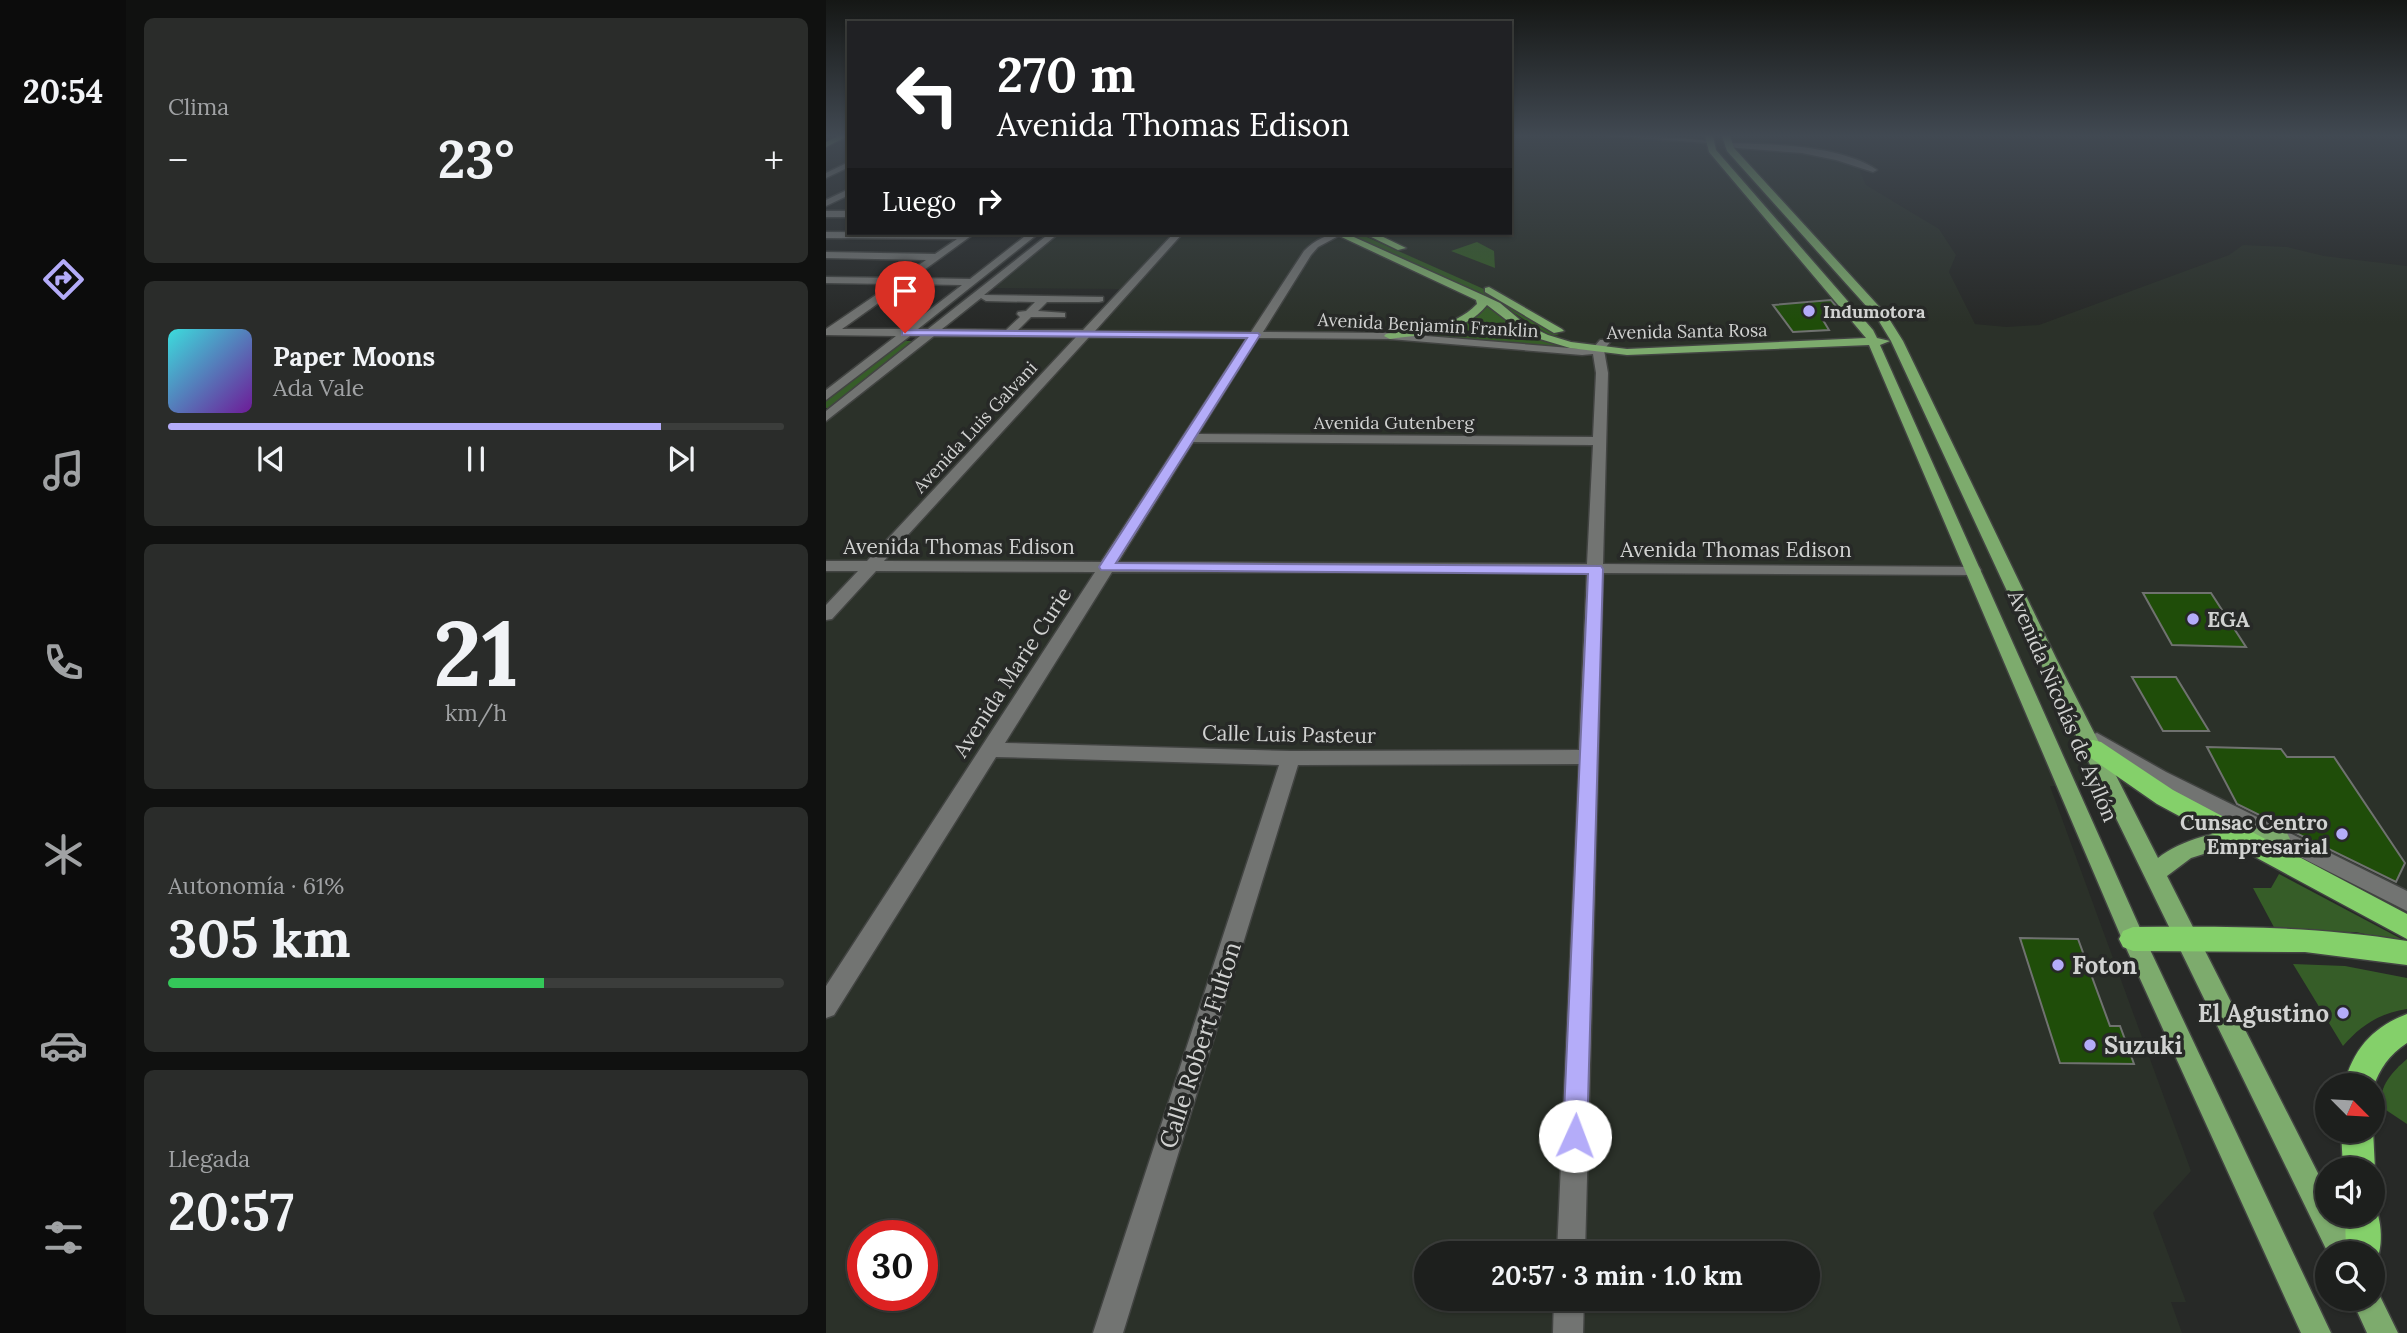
<!DOCTYPE html>
<html lang="es">
<meta charset="utf-8">
<style>
body{margin:0;font-family:Lora,serif;background:#2a2c2a;color:#f1f3f6;height:100vh;display:flex;flex-direction:column;font-size:26px;white-space:nowrap}
*{box-sizing:border-box;margin:0}
p{font-size:23px;color:#a0a2a4}
.icon{flex:none;width:38px;height:38px;fill:none;stroke:currentColor;stroke-width:2;stroke-linecap:round;stroke-linejoin:round}
.map{position:relative;flex:1;overflow:hidden}
.panel{display:flex;flex-direction:column;gap:18px;padding:18px;background:#101110;width:700px}
.panel>*{flex:none}
.top-card{position:absolute;left:21px;top:21px;width:665px;height:214px;border-radius:0px;box-shadow:0 2px 5px #0004,0 0 0 2px #3b3d3b;background:#202124;color:#fff;overflow:hidden}
.needle{width:46px;rotate:114deg}
.fabs{position:absolute;left:1489px;top:1073px;display:grid;gap:14px}
.fabs a{display:grid;place-items:center;width:70px;height:70px;border-radius:50%;background:#1d1f1d;box-shadow:0 2px 5px #0004,0 0 0 2px #3b3d3b;font-size:35px}
.speed{position:absolute;left:21px;top:1220px;display:flex;gap:14px;font-size:35px;font-weight:700;text-align:center}
.speed>*{display:grid;place-content:center;width:91px;height:91px;border-radius:50%;background:#1d1f1d;box-shadow:0 2px 5px #0004,0 0 0 2px #3b3d3b;line-height:1}
.speed .limit{border:10px solid #d22;background:#fff;color:#111}
.pin{position:absolute;display:grid;place-items:center;width:60px;height:60px;color:#fff;margin:-72px -30px;border-radius:50% 50% 50% 0;rotate:-45deg;box-shadow:0 0 7px #0007}
.pin .icon{rotate:45deg}
.me{position:absolute;width:77px;margin:-38px;rotate:2deg;stroke-linejoin:round;filter:drop-shadow(0 0 5px #0008)}
.turn{display:flex;align-items:center;gap:24px;height:147px;padding:0 35px;font-size:32px}
.turn .icon{width:91px;height:91px;stroke-width:2.5}
.turn b{display:block;font-size:49px;line-height:60px}
.then{display:flex;align-items:center;height:66px;padding:0 35px;background:#0003;gap:14px;font-size:26px}
.big{font-size:52px;font-weight:700;line-height:1.1}
.panel .card{flex:1;display:flex;flex-direction:column;justify-content:center;gap:10px;min-width:0;padding:0 24px;border-radius:10px;background:#2a2c2a}
.panel .dial{align-items:center;gap:0}
.dial b{font-size:91px;line-height:1}
.song{display:flex;align-items:center;gap:21px}
.cover{width:84px;height:84px;border-radius:10px;background:linear-gradient(135deg,hsl(180 70% 55%),hsl(280 70% 35%))}
.played{height:7px;border-radius:4px;background:linear-gradient(90deg,#b4acf9 80%,#3b3d3b 80%)}
.keys{display:flex;justify-content:space-around;direction:ltr}
.heat{display:flex;justify-content:space-between;align-items:center;font-size:38px;direction:ltr}
.charge{height:10px;border-radius:5px;background:linear-gradient(90deg,#34c759 61%,#3b3d3b 0)}
.trip{position:absolute;left:588px;top:1241px;width:406px;height:70px;border-radius:35px;background:#1d1f1d;box-shadow:0 2px 5px #0004,0 0 0 2px #3b3d3b;font-weight:700;line-height:70px;text-align:center}
main{display:flex;flex:1;min-height:0}
.tab-bar{display:flex;flex-direction:column;width:126px;justify-content:space-around;align-items:center;background:#0c0c0c;color:#a0a2a4}
.tab-bar .icon{width:49px;height:49px}
.tab-bar .on{color:#b4acf9}
.tab-bar b{font-size:32px;color:#f1f3f6}
.map>svg:first-child{display:block}
.built{fill:#2b3129;fill-rule:evenodd}
.green{fill:#365d28}
.building{fill:#1f4d09;stroke:#707270;stroke-width:2}
.lines{fill:none;stroke-linecap:round;stroke-linejoin:round}
.minor-casing{stroke:#424442;stroke-width:3}
.major-casing{stroke:#424442;stroke-width:3}
.highway-casing{stroke:#424442;stroke-width:3}
.minor{fill:#727472;fill-rule:evenodd}
.major{fill:#7dab6d;fill-rule:evenodd}
.highway{fill:#84d06a;fill-rule:evenodd}
.route{fill:#b4acf9;stroke:#7570a2;stroke-width:2}
.poi-dot{fill:#b4acf9;stroke:#272927;stroke-width:2.5}
.labels{text-anchor:middle;dominant-baseline:central;stroke-width:7;stroke-linejoin:round;paint-order:stroke}
.far-poi-label{font-size:18px;font-weight:bold;fill:#d1d2d1;stroke:#272927;text-anchor:start}
.far-street-label{font-size:18px;fill:#d1d2d1;stroke:#272927}
.street-label{font-size:21px;fill:#d1d2d1;stroke:#272927}
.poi-label{font-size:21px;font-weight:bold;fill:#d1d2d1;stroke:#272927;text-anchor:start}
.near-poi-label{font-size:24px;font-weight:bold;fill:#d1d2d1;stroke:#272927;text-anchor:start}
.near-street-label{font-size:24px;fill:#d1d2d1;stroke:#272927}
</style>
<main>
<nav class="tab-bar">
<b>20:54</b>
<svg class="icon on" aria-label="directions" viewBox="0 0 24 24"><path d="M12 3l9 9-9 9-9-9zM9 14v-3h6M13 9l2 2-2 2"/></svg>
<svg class="icon" aria-label="music" viewBox="0 0 24 24"><path d="M9 18V5l10-2v13"/><circle cx="6" cy="18" r="3"/><circle cx="16" cy="16" r="3"/></svg>
<svg class="icon" aria-label="phone" viewBox="0 0 24 24"><path d="M5 4h4l2 5-3 2q2 4 5 5l2-3 5 2v4C11 20 4 13 5 4z"/></svg>
<svg class="icon" aria-label="climate" viewBox="0 0 24 24"><path d="M12 3v18M4 7l16 10M4 17L20 7"/></svg>
<svg class="icon" aria-label="car" viewBox="0 0 24 24"><path d="M5 17H2v-5l4-1 3-4h7l3 4 3 1v5h-3M9 17h6M6 11h13"/><circle cx="7" cy="17" r="2"/><circle cx="17" cy="17" r="2"/></svg>
<svg class="icon" aria-label="filters" viewBox="0 0 24 24"><path d="M4 7h16M4 17h16"/><circle cx="9" cy="7" r="2"/><circle cx="15" cy="17" r="2"/></svg>
</nav>
<section class="panel">
<div class="card"><p>Clima</p>
<div class="heat"><a>−</a><b class="big">23°</b><a>+</a></div>
</div>
<div class="card">
<div class="song"><i class="cover"></i><div><b>Paper Moons</b><p>Ada Vale</p></div></div>
<div class="played"></div>
<div class="keys"><svg class="icon" aria-label="previous" viewBox="0 0 24 24"><path d="M18 5L8 12l10 7zM5 5v14"/></svg><svg class="icon" aria-label="pause" viewBox="0 0 24 24"><path d="M8 5v14M16 5v14"/></svg><svg class="icon" aria-label="next" viewBox="0 0 24 24"><path d="M6 5l10 7-10 7zM19 5v14"/></svg></div>
</div>
<div class="card dial"><b>21</b><p>km/h</p></div>
<div class="card"><p>Autonomía · 61%</p><b class="big">305 km</b><div class="charge"></div></div>
<div class="card"><p>Llegada</p><b class="big">20:57</b></div>
</section>
<div class="map">
<svg width="1581" height="1333" viewBox="0 0 1581 1333">
<rect width="100%" height="100%" fill="#272927"/>
<path class="built" d="M684,136H948L936,144L992,154L1035,167L1034,172L1040,185L1113,229L1130,255L1123,272L1149,324L1180,327L1213,325L1403,255L1417,245L1461,247L1498,256L1581,266V915L1335,788L1224,786L1365,1171L1327,1213L1360,1302H1345L1356,1333H0V421L102,337L246,338L294,289L163,288L231,233H684ZM37,1236H96V1295H37ZM600,1253H982V1298H600Z"/>
<g class="green">
<polygon points="534,234 678,298 710,324 733,335 725,336 659,295 527,236"/>
<polygon points="651,242 668,251 669,268 625,251"/>
<path d="M656,299L692,327L752,349L588,334C613,328 642,327 659,306Z"/>
<polygon points="76,341 89,341 4,408 0,408 0,401"/>
<polygon points="1453,874 1581,942 1581,944 1530,932 1450,931 1427,888 1445,888"/>
<path d="M1467,964L1519,966L1581,978V1009C1554,1013 1535,1025 1517,1046Z"/>
<path d="M1581,1059V1124L1554,1106C1554,1085 1566,1072 1581,1059Z"/>
</g>
<g class="building">
<polygon points="1005,300 1020,318 997,320 1003,330 967,332 947,305"/>
<polygon points="1317,593 1385,593 1420,647 1346,645"/>
<polygon points="1306,677 1350,677 1383,731 1337,731"/>
<polygon points="1381,747 1455,749 1461,757 1508,757 1579,863 1570,882 1411,804"/>
<polygon points="1194,938 1252,939 1284,1026 1294,1026 1308,1064 1234,1063"/>
</g>
<g class="lines">
<defs>
<g id="minor">
<polygon points="781,136 828,136 887,141 883,143"/>
<path d="M902,143C945,144 1015,145 1051,170L1047,172L1010,160L976,153L899,147Z"/>
<polygon points="23,162 23,167 0,178 0,173"/>
<polygon points="23,189 23,195 0,206 0,200"/>
<rect x="0" y="211" width="23" height="6"/>
<path d="M0,232L149,233L87,278L144,279L203,233H213L92,329H102L224,233H233L158,295L277,297V301L273,302H221L212,311L239,313V317H205L192,330H257L348,233H357L269,331L425,332L478,251C489,240 502,233 518,233L492,247L485,255L437,332L564,333L756,349L768,347L774,340H782L784,342L778,350L782,373L777,564L1153,567L1155,570L1153,573L1147,575L777,573L759,1253H731L753,764L472,765L297,1333H267L453,765L170,757L8,1015L0,1018V986L269,572L50,571L6,619L0,620V605L32,571H0V561H41L250,337L108,336L0,421V411L94,336H84L0,400V390L70,336L0,335V329L66,284L0,283V277L74,278L100,260L0,258V252L109,254L131,239L0,238ZM79,284L136,285L79,329H16ZM155,298L160,301L209,302L200,311L192,312L191,314L194,317L180,330L116,329ZM263,337L421,338L275,562L58,561ZM432,338L564,339L756,355L767,354L770,373L767,437L372,434ZM367,442L767,445L761,564L292,562ZM286,572L761,573L753,750L465,751L179,743Z"/>
<polygon points="1271,733 1340,772 1581,891 1581,911 1326,782 1264,745 1262,740 1264,735"/>
<polygon points="728,1298 758,1298 757,1333 727,1333"/>
</g>
<g id="major">
<polygon points="12,136 22,136 0,147 0,142"/>
<path d="M879,136H887L890,150L1047,330L1051,338L1064,341L1054,345L1318,937L1505,1333H1475L1296,939L1043,345L801,355L744,348L714,339L691,328L661,305C638,334 598,334 564,339L558,336L560,334C592,327 626,330 651,304L650,300L507,233H519L659,296L674,303L699,324L722,335L745,342L801,349L1040,338L883,152Z"/>
<path d="M896,136H904L908,148L1060,314L1077,341L1230,658L1332,858C1361,835 1425,821 1461,833L1464,839L1461,845L1387,851L1365,858L1341,876L1502,1193V1214H1513L1531,1253H1502L1212,658L1065,341L1051,318L901,151Z"/>
<polygon points="537,233 549,233 580,248 572,250"/>
<polygon points="663,287 736,329 738,331 728,333 659,292 659,288"/>
<polygon points="1547,1286 1550,1288 1572,1333 1541,1333 1525,1298 1547,1298"/>
</g>
<g id="highway">
<polygon points="1267,740 1275,742 1347,790 1581,914 1581,939 1331,804 1259,754 1256,748 1259,742"/>
<path d="M1307,927C1399,926 1490,926 1581,941V965L1479,952L1307,951L1297,947L1293,939L1297,931Z"/>
<path d="M1581,1014V1043C1563,1055 1554,1068 1547,1088V1085H1518C1527,1049 1547,1027 1581,1014Z"/>
<polygon points="1515,1130 1547,1130 1549,1169 1547,1174 1547,1169 1517,1169"/>
<path d="M1547,1202C1556,1218 1559,1251 1547,1266V1253H1520L1519,1214H1547Z"/>
</g>
</defs>
<use href="#minor" class="minor-casing"/>
<use href="#major" class="major-casing"/>
<use href="#highway" class="highway-casing"/>
<use href="#minor" class="minor"/>
<use href="#major" class="major"/>
<use href="#highway" class="highway"/>
</g>
<linearGradient id="sky" x2="0" y2="1"><stop stop-color="#151715"/><stop offset="0.42" stop-color="#414952"/><stop offset="1" stop-color="#414952" stop-opacity="0"/></linearGradient>
<rect width="1581" height="323" fill="url(#sky)"/>
<polygon class="route" points="79,330 432,333 434,335 290,563 775,566 777,569 761,1136 758,1145 749,1148 741,1145 737,1136 762,574 275,570 273,567 421,338 76,335 76,331"/>
<g class="poi-dot">
<circle cx="983" cy="311" r="7"/>
<circle cx="1367" cy="619" r="7"/>
<circle cx="1516" cy="834" r="7"/>
<circle cx="1232" cy="965" r="7"/>
<circle cx="1517" cy="1013" r="7"/>
<circle cx="1264" cy="1045" r="7"/>
</g>
<g class="labels">
<g class="far-poi-label">
<text x="997" y="311">Indumotora</text>
</g>
<g class="far-street-label">
<text transform="translate(602 325) rotate(3)">Avenida Benjamin Franklin</text>
<text transform="translate(861 331) rotate(-1)">Avenida Santa Rosa</text>
<text x="568" y="422">Avenida Gutenberg</text>
<text transform="translate(149 427) rotate(-47)">Avenida Luis Galvani</text>
</g>
<g class="street-label">
<text x="133" y="546">Avenida Thomas Edison</text>
<text x="910" y="549">Avenida Thomas Edison</text>
<text transform="translate(186 672) rotate(-57)">Avenida Marie Curie</text>
<text transform="translate(1237 706) rotate(67)">Avenida Nicolás de Ayllón</text>
<text transform="translate(463 734) rotate(1)">Calle Luis Pasteur</text>
</g>
<g class="poi-label">
<text x="1381" y="619">EGA</text>
<text x="1502" y="822" text-anchor="end">Cunsac Centro<tspan x="1502" dy="24">Empresarial</tspan></text>
</g>
<g class="near-poi-label">
<text x="1246" y="965">Foton</text>
<text x="1503" y="1013" text-anchor="end">El Agustino</text>
<text x="1278" y="1045">Suzuki</text>
</g>
<g class="near-street-label">
<text transform="translate(374 1045) rotate(-72)">Calle Robert Fulton</text>
</g>
</g>
</svg>
<div class="fabs">
<a><svg class="needle" viewBox="-14 -14 28 28"><path d="M0-13l5 13h-10z" fill="#e53935"/><path d="M0 13l5-13h-10z" fill="#a0a2a4"/></svg></a>
<a><svg class="icon" aria-label="sound" viewBox="0 0 24 24"><path d="M4 9h4l5-4v14l-5-4H4zM17 9q2 3 0 6"/></svg></a>
<a><svg class="icon" aria-label="search" viewBox="0 0 24 24"><circle cx="10" cy="10" r="6"/><path d="M15 15l6 6"/></svg></a>
</div>
<div class="speed"><div class="limit">30</div></div>
<div class="pin" style="left:79px;top:333px;background:#d93025"><svg class="icon" aria-label="arrive" viewBox="0 0 24 24"><path d="M6 21V4h12l-3 4 3 4H6"/></svg></div>
<svg class="me" style="left:749px;top:1136px" viewBox="-20 -20 40 40"><circle r="19" fill="#fff"/><path d="M0-13L10 11 0 6-10 11z" fill="#b4acf9"/></svg>
<div class="trip">20:57 · 3 min · 1.0 km</div>
<div class="top-card">
<div class="turn"><svg class="icon" aria-label="left" viewBox="0 0 24 24"><path d="M17 20v-9H6M10 6l-5 5 5 5"/></svg><div><b>270 m</b>Avenida Thomas Edison</div></div>
<div class="then">Luego<svg class="icon" aria-label="right" viewBox="0 0 24 24"><path d="M7 20v-9h11M14 6l5 5-5 5"/></svg></div>
</div>
</div>
</main>
